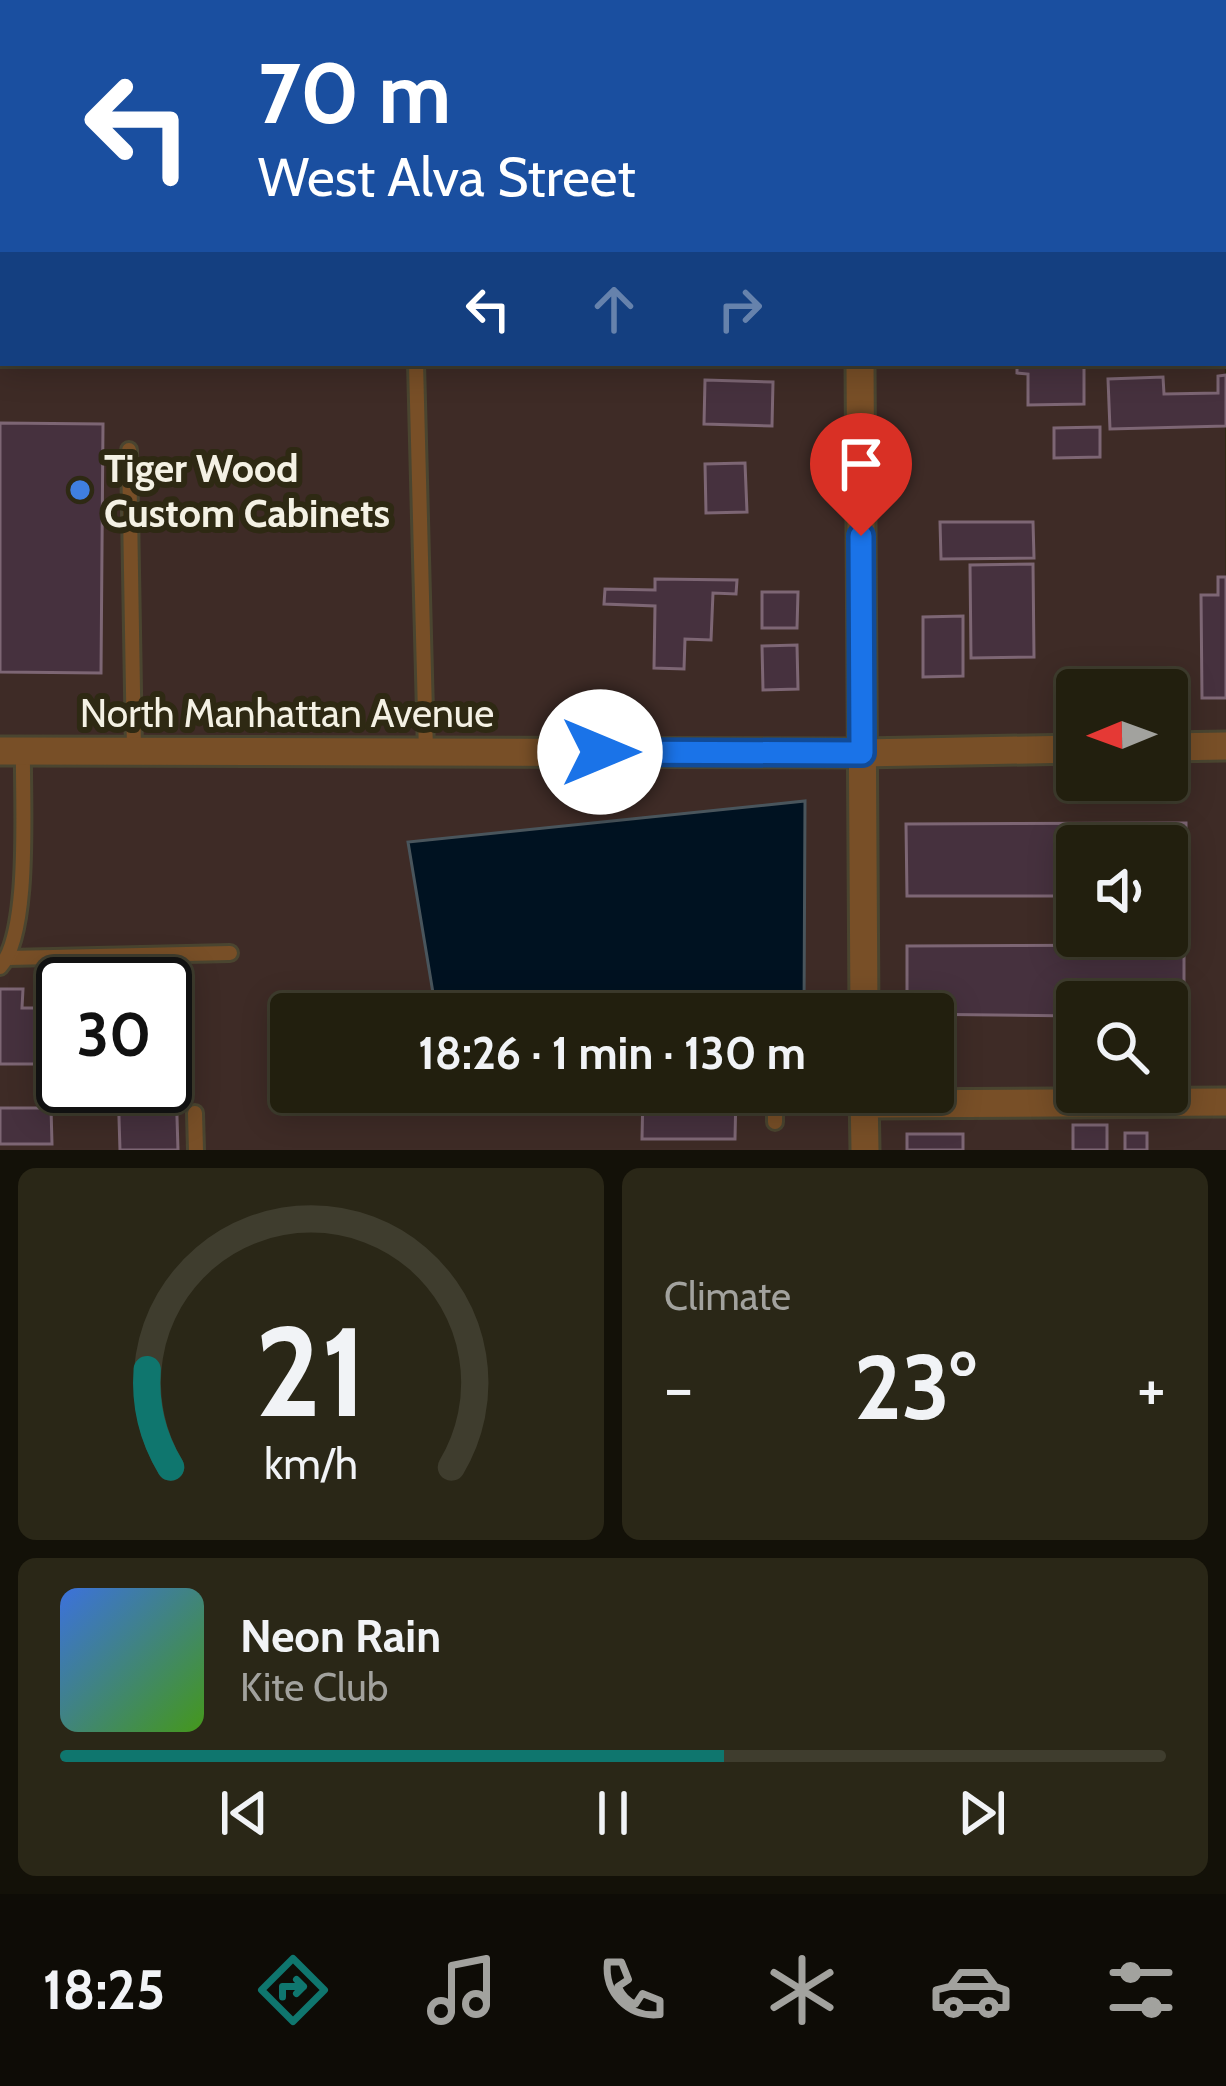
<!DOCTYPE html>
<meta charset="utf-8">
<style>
body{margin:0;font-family:Cabin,sans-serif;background:#2a2717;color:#f1f3f6;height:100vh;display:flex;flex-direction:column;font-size:45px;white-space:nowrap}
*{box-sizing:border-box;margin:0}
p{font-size:39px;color:#a2a29e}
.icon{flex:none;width:66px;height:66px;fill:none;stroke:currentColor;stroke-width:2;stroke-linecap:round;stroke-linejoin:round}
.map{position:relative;height:1150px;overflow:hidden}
.details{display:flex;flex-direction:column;gap:18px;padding:18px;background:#131108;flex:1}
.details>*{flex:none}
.guide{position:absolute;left:0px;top:0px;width:1227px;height:366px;box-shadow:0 6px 30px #0003,0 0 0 3px #3f3d2e;background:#1a4fa0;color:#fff;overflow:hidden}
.needle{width:78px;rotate:269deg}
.controls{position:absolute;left:1056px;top:669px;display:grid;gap:24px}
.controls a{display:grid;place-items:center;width:132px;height:132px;border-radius:12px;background:#221f0e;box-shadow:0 6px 30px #0003,0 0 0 3px #3f3d2e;font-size:60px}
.speed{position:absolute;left:36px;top:957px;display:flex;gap:24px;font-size:60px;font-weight:700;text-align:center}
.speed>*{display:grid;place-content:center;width:156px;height:156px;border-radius:50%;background:#221f0e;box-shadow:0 6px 30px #0003,0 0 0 3px #3f3d2e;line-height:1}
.speed .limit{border:6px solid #111;border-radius:18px;background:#fff;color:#111}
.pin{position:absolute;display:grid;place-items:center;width:102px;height:102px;color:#fff;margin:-123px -51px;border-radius:50% 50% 50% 0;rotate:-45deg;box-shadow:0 0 12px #0007}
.pin .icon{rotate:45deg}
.me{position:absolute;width:132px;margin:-66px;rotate:90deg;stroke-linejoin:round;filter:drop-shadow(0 0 9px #0008)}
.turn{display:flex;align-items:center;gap:42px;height:252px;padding:0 60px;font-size:54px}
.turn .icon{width:156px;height:156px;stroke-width:2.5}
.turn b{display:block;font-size:84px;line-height:102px}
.lanes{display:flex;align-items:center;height:114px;padding:0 60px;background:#0003;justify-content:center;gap:60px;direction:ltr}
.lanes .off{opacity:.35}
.big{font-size:90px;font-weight:700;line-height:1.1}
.details .widget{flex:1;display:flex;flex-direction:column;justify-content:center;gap:18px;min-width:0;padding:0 42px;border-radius:18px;background:#2a2717}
.details .dial{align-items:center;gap:0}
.dial svg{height:312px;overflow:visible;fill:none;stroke:#3f3d2e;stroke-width:7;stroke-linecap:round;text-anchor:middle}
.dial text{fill:#f1f3f6;stroke:none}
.song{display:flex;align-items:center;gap:36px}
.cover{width:144px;height:144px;border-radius:18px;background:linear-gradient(135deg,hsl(220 70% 55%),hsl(100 70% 35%))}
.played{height:12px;border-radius:6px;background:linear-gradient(90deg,#0f766e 60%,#3f3d2e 60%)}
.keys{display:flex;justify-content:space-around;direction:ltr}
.heat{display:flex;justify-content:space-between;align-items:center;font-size:66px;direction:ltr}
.details .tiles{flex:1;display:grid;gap:18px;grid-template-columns:1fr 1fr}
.widget:last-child{grid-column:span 2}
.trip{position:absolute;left:270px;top:993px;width:684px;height:120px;border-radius:12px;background:#221f0e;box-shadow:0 6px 30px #0003,0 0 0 3px #3f3d2e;font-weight:700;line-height:120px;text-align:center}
.dock{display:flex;height:192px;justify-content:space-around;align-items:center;background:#0e0c06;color:#a2a29e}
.dock .icon{width:84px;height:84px}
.dock .current{color:#0f766e}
.dock b{font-size:54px;color:#f1f3f6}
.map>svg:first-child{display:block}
.industrial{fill:#3e2b26;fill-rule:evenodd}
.water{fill:#001221;stroke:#49555c;stroke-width:3}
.building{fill:#46313e;stroke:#7d6674;stroke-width:3}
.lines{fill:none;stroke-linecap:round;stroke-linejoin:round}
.service-casing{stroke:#4a4530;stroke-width:20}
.minor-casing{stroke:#4a4530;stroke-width:33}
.service{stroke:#784f27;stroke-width:14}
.minor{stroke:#784f27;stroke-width:27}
.route-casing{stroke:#114b97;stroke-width:30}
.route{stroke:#1a73e8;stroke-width:21}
.shop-dot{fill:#3f7fe0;stroke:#2e2913;stroke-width:4.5}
.labels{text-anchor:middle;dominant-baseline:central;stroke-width:12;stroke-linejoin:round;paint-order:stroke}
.poi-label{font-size:39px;font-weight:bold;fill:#f4f1e4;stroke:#2e2913;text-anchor:start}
.street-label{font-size:39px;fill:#f4f1e4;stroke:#2e2913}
</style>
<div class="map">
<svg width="1226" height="1150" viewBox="0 0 1226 1150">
<rect width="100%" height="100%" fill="#2e2913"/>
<g class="industrial">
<polygon points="0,0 844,0 844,3 3,3 0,32"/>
<polygon points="872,0 1226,0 1226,26 1224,3"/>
<polygon points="1224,51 1226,734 1167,735 1167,690 1077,690 1077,737 875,740 874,363 1224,363"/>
<polygon points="0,57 3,363 846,363 848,740 0,739"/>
<path d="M1226,759V1089L1167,1090V1002H1077V1090L933,1091V1014H878L876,765L1077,761V780H1167V760ZM1077,846H1167V936H1077Z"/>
<path d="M0,764L848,765L850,1014H804V801L409,842L435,1005L709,1014H291V1092H850V1150H0ZM63,984H165V1086H63Z"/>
<polygon points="1226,1114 1226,1150 879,1150 878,1116"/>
</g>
<polygon class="water" points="805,801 804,1014 435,1005 408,842"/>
<g class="building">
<polygon points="1017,363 1084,363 1084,404 1028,405 1028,374 1017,373"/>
<polygon points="1226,375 1226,426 1110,429 1108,379 1163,377 1164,394 1218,393 1218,376"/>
<polygon points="705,380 773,382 772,426 704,424"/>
<polygon points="0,423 103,424 101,673 0,672"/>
<polygon points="1100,427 1100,457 1054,458 1054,428"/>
<polygon points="745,463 747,512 706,513 705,464"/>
<polygon points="940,522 1033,522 1034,558 941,559"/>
<polygon points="1033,564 1034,657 971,658 970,565"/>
<polygon points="1218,577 1226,577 1226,698 1202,698 1201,595 1218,595"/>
<polygon points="655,579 737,580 736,594 713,593 711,640 685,639 684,669 654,668 655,606 604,604 605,589 655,590"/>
<polygon points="762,592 798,592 797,628 762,628"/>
<polygon points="963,616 963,676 923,677 923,617"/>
<polygon points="797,645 798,689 763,690 762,646"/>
<polygon points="1186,823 1186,895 1167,895 1167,846 1077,846 1077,896 907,896 906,824"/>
<polygon points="1184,945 1184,1015 1167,1015 1167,1002 1077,1002 1077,1016 907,1014 907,946"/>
<polygon points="0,989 23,989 22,1008 56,1008 57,1064 0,1064"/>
<polygon points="176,1084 178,1150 120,1150 118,1086"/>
<polygon points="643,1092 736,1092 735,1139 642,1139"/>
<polygon points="0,1108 51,1108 52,1144 0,1144"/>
<rect x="1073" y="1125" width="34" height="25"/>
<rect x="1125" y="1133" width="22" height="17"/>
<rect x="907" y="1134" width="56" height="16"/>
</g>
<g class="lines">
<defs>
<g id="service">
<polyline points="1085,0 1085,3"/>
<polyline points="481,3 481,0"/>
<polyline points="558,3 558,0"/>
<polyline points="910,3 911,0"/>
<polyline points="1154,3 1155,0"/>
<polyline points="0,129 3,127"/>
<polyline points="1224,324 1226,324"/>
<polyline points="416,363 426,752"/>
<polyline points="129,450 134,751"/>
<polyline points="8,958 230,953"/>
<path d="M0,967C31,933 22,800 23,751"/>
<polyline points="775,1092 775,1122"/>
<polyline points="195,1113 196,1150"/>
</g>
<g id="minor">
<polyline points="858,0 858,3"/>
<polyline points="1224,39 1226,39"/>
<polyline points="0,45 3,45"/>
<polyline points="860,363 864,1014"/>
<polyline points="1167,747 1226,746"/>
<polyline points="0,751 862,753 1077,749"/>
<polyline points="864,1092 865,1150"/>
<polyline points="864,1104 1226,1102"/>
</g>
</defs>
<use href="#service" class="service-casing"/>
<use href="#minor" class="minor-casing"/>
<use href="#service" class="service"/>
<use href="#minor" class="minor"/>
</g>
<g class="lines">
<defs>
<polyline id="route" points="600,752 862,753 861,536"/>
</defs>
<use href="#route" class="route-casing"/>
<use href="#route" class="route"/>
</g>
<circle class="shop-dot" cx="80" cy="490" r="12"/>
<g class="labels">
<g class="poi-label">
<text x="104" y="468">Tiger Wood<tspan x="104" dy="45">Custom Cabinets</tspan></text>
</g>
<g class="street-label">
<text x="287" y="713">North Manhattan Avenue</text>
</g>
</g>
</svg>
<div class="controls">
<a><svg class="needle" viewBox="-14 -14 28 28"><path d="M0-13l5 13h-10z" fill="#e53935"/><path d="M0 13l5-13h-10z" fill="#a2a29e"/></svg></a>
<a><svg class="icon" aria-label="sound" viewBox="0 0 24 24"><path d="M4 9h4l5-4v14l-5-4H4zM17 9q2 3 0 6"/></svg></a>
<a><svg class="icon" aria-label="search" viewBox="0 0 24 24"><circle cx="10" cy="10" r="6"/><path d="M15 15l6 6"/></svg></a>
</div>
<div class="speed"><div class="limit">30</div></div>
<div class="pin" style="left:861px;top:536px;background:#d93025"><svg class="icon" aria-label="arrive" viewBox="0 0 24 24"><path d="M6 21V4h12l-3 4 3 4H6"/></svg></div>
<svg class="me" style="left:600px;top:752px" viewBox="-20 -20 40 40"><circle r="19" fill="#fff"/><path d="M0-13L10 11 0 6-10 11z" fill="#1a73e8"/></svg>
<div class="trip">18:26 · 1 min · 130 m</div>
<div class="guide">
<div class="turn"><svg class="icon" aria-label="left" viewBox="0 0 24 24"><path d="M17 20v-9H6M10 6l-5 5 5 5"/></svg><div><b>70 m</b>West Alva Street</div></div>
<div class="lanes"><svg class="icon" aria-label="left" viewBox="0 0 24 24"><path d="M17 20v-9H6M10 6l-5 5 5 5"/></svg><svg class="icon off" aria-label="ahead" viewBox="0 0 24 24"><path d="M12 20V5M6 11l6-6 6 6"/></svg><svg class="icon off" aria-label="right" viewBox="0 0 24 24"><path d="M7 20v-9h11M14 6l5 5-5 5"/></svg></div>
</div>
</div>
<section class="details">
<div class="tiles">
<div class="widget dial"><svg viewBox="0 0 100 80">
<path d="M14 69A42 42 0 1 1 86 69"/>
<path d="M14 69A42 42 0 0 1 8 44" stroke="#0f766e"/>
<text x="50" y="56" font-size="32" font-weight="700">21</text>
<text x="50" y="72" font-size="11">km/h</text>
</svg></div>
<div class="widget"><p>Climate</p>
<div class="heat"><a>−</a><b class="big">23°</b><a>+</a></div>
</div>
<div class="widget">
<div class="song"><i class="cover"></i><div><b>Neon Rain</b><p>Kite Club</p></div></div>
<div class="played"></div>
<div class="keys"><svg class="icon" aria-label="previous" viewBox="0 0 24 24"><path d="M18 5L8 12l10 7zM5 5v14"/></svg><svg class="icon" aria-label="pause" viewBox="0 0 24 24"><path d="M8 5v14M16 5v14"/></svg><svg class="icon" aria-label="next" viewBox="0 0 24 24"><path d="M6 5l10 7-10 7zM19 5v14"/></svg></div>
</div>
</div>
</section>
<nav class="dock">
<b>18:25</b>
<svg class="icon current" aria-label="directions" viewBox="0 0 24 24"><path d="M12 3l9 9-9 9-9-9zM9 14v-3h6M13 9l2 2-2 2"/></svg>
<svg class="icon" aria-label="music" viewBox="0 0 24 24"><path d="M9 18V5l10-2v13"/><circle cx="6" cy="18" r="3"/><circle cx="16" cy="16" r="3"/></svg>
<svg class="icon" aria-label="phone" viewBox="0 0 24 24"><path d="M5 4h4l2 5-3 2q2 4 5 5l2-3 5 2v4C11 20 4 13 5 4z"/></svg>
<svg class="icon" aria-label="climate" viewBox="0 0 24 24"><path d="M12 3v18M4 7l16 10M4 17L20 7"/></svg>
<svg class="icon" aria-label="car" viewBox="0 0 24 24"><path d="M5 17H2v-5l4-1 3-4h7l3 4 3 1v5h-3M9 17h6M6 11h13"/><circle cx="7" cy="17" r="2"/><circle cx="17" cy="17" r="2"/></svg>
<svg class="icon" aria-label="filters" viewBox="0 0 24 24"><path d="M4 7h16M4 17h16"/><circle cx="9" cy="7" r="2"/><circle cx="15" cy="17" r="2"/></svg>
</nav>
